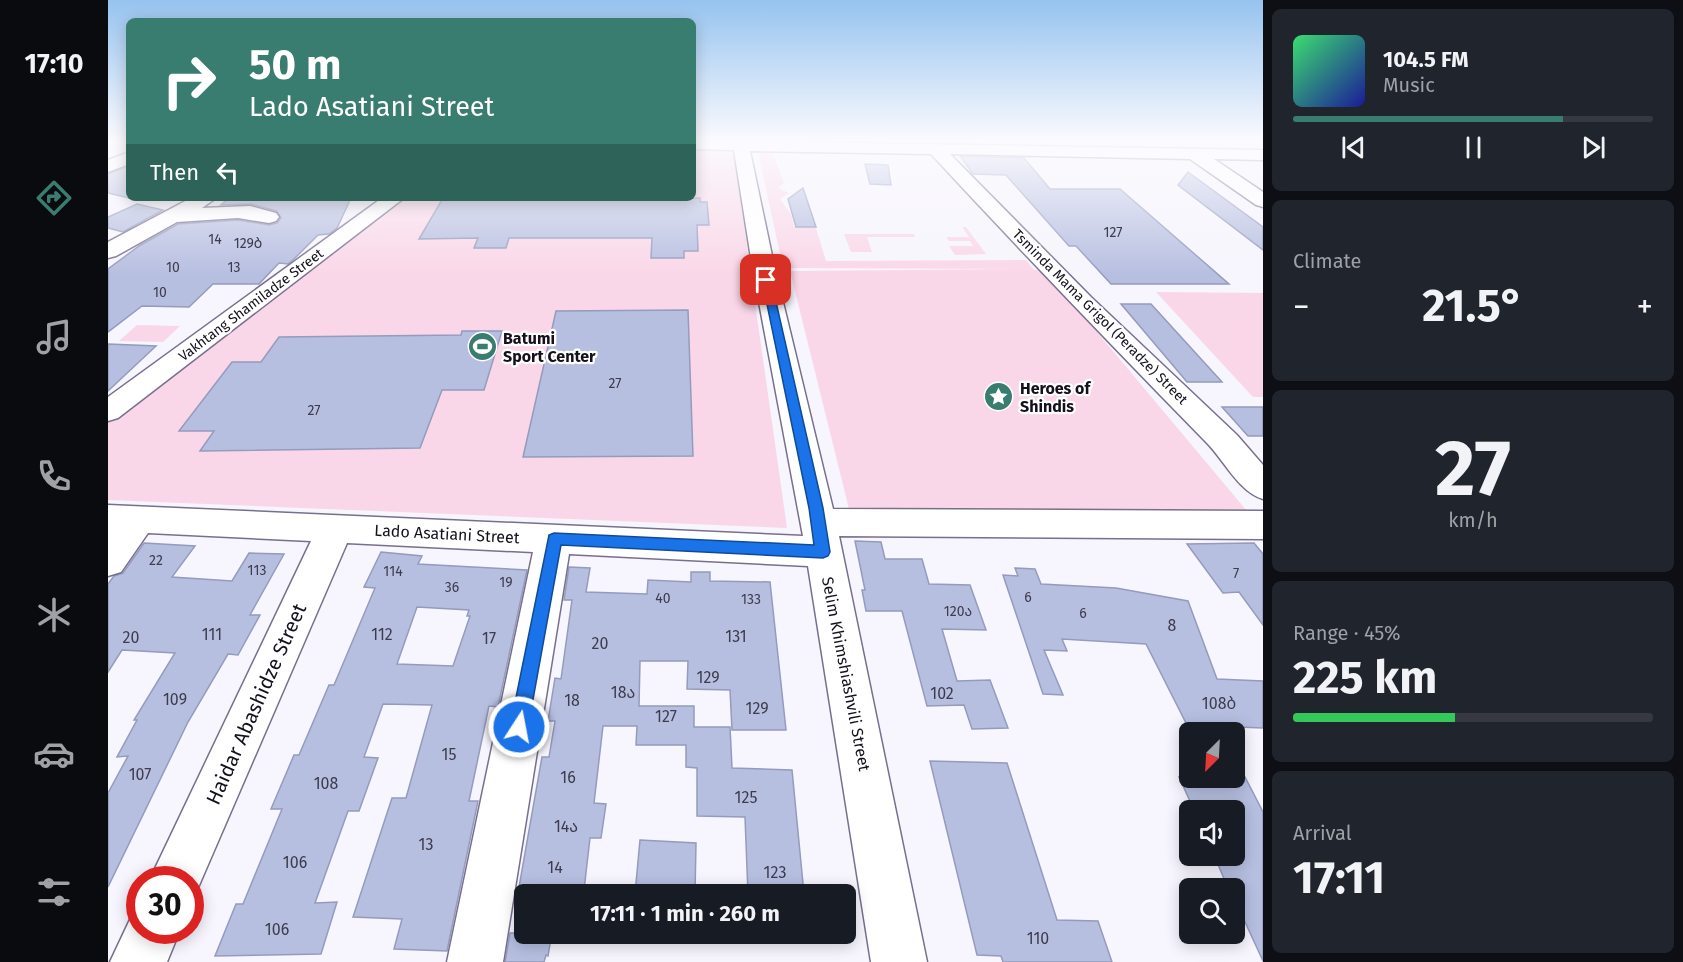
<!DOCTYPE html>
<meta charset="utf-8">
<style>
body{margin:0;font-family:"Fira Sans","Noto Sans Georgian",sans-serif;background:#20242c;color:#f1f3f6;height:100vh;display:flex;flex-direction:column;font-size:22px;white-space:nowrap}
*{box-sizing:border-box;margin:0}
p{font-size:20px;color:#9ea1a6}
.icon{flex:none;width:33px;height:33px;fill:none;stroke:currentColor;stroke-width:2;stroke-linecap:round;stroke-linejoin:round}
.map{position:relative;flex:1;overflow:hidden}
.details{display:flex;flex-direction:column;gap:9px;padding:9px;background:#0d0f14;width:420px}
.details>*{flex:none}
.top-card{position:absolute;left:18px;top:18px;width:570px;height:183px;border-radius:9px;box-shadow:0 3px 15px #0003;background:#397c70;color:#fff;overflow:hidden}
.needle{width:39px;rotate:204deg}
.buttons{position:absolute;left:1071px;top:722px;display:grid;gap:12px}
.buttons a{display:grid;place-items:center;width:66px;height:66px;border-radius:9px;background:#171b24;box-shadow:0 3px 15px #0003;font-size:30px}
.speed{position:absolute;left:18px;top:866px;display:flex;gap:12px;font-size:30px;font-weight:700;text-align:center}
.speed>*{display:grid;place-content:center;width:78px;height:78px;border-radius:50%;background:#171b24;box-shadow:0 3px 15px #0003;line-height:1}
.speed .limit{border:9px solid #d22;background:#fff;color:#111}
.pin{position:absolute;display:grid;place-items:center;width:51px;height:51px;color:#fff;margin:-26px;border-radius:12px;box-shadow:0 3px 9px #0006}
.me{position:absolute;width:66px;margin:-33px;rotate:11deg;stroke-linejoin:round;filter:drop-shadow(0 0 4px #0008)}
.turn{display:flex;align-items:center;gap:21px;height:126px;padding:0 24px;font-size:27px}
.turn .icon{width:78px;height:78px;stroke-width:2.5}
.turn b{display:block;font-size:42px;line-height:51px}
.then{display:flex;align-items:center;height:57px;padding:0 24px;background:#0003;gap:12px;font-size:22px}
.big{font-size:45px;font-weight:700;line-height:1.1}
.details .tile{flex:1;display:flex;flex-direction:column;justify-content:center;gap:9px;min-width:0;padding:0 21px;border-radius:9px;background:#20242c}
.details .dial{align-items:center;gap:0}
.dial b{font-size:78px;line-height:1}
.song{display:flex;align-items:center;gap:18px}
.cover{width:72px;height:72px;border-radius:9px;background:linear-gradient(135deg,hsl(140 70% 55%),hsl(240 70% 35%))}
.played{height:6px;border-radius:3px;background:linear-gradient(90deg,#397c70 75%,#363941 75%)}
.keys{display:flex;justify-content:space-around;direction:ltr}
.heat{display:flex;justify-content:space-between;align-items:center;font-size:33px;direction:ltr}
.charge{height:9px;border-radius:4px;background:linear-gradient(90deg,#34c759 45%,#363941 0)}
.trip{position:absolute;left:406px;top:884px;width:342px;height:60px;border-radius:9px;background:#171b24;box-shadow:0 3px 15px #0003;font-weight:700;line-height:60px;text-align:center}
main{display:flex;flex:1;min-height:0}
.tabs{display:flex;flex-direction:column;width:108px;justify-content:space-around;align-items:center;background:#090b0e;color:#9ea1a6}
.tabs .icon{width:42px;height:42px}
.tabs .active{color:#397c70}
.tabs b{font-size:27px;color:#f1f3f6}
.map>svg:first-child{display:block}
.built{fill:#ede8fa}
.green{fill:#fad7e8}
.building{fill:#b7bfe1;stroke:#949bbc;stroke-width:1.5;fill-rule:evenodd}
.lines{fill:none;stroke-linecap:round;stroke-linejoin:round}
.minor-casing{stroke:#786f8e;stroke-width:3}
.minor{fill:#fff;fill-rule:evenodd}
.route{fill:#1a73e8;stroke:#114b97;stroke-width:1.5}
.labels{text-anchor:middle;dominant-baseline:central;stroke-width:4.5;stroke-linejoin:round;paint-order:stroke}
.number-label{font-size:14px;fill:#3d3c4d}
.far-street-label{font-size:14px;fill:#14101c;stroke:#fff}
.poi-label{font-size:16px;font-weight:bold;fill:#14101c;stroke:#fff;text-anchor:start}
.street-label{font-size:16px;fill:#14101c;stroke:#fff}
.near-number-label{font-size:16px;fill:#3d3c4d}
.near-street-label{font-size:20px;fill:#14101c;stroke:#fff}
</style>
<main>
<nav class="tabs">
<b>17:10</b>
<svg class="icon active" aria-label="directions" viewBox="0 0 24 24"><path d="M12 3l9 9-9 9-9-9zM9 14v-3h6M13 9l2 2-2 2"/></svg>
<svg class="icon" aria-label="music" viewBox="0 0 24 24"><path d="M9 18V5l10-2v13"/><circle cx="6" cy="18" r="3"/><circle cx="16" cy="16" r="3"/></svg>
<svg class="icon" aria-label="phone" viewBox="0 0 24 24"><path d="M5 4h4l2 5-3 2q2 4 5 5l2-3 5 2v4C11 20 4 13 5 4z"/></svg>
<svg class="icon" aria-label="climate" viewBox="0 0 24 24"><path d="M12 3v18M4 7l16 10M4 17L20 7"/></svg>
<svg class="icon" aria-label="car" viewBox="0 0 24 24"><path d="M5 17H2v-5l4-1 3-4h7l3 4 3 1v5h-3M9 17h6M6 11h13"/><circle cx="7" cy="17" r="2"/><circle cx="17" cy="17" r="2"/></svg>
<svg class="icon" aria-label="filters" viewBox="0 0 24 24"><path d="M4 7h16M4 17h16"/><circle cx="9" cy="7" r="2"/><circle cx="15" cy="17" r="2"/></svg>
</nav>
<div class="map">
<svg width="1155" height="962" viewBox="0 0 1155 962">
<rect width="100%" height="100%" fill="#f7f5fd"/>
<polygon class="built" points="1071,140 1155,140 1155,146 1078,145"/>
<g class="green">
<polygon points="585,147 625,148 679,528 0,500 0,419 292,198 585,198"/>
<polygon points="650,152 664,152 676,183 670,188 681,193 672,199 683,214 686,227 708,228 718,261 918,260 926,270 937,270 1139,511 742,513 682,271 918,269 675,268"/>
<polygon points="854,227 858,227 878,254 847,255 841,246 865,246 862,241 841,241 838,237 861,237"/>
<polygon points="736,234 806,234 807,237 759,237 764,252 743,252"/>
<polygon points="1048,292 1155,293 1155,397 1145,397"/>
<polygon points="29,325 72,326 55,342 11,341"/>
</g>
<g class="building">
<polygon points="852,156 916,158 942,189 1012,189 1121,284 1003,284 968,246 961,246 898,175 865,174"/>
<polygon points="757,164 780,165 783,185 762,184"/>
<polygon points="21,166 21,198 0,193 0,174"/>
<polygon points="1080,172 1155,227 1155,250 1070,185"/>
<polygon points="695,188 708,227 688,227 680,199"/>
<polygon points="121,198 243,198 229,228 221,234 210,235 185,260 180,264 171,263 151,284 105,284 81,307 34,306 0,332 0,269 31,246 70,224 130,220 161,225 169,223 173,218 169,211 143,204 113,205"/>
<polygon points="335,198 592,198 592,202 599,202 601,225 589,225 590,251 576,251 576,258 543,258 544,238 401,238 398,248 366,248 370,238 311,239"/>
<polygon points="29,204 55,210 15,232 0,228 0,217"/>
<polygon points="1013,304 1043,304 1114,382 1079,382"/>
<polygon points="580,310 585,456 415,457 448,311"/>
<polygon points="354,331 394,331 376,390 334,390 312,448 92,451 106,431 71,431 124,362 153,362 171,337 353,335"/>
<polygon points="0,344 48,346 0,391"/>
<polygon points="1114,407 1155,407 1155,436 1140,436"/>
<polygon points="747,541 773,542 777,559 814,559 821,584 862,585 878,630 834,629 849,681 882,680 900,728 864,729 856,705 819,706 794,611 758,611 754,590 757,590"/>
<polygon points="36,543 87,546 64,577 124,581 141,553 176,554 142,615 152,615 130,655 120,654 80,722 0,887 0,793 20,756 9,757 29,720 26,720 67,653 14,650 0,672 0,584 6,576 15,573"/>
<polygon points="1146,543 1155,554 1155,625 1131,592 1115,593 1079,544"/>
<path d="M273,552L314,556L310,564L419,570L390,707L381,706L361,801H370L339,951L286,949L294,919L245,917L284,798H298L324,705L275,704L256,757L270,758L251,811H240L207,903L229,902L213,954L107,956L128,904H135L174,809H163L186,755H191L221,685H226L267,588L256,587ZM309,607L361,610L359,616H362L345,666L289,664Z"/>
<polygon points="461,567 482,568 478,592 539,594 540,580 583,582 583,572 602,572 602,581 662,582 678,730 624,730 622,690 579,689 580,661 532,661 531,706 586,706 586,727 622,727 624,768 684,770 696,894 640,894 637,817 589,816 589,768 578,767 578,745 528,745 529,726 495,726 486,803 498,804 493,838 482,838 476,890 411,887 434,757 441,757 447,721 440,721 447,678 453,679 464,600 456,600"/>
<polygon points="907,568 927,569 933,584 1008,588 1080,601 1109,679 1155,681 1155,728 1079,725 1038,644 954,639 959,651 936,650 955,695 935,694 895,575 910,576"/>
<polygon points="822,761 899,763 949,920 990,921 1004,962 895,962 893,956 869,955"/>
<polygon points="1071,777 1137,777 1155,812 1155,961 1126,898 1126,888 1120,888 1106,855 1126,855 1126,810 1086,810"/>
<polygon points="532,840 588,843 587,894 527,894"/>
<polygon points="402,933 444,933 440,956 438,955 436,962 397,962"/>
</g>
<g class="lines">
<defs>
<g id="minor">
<path d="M585,140L1155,150V160L1106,159L1155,192V207L1148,205L1082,159L842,154L983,297L1129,435L1155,465V499C1131,492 1116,460 1098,442C1005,347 913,251 823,154L642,151L666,265L725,509L1155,511V539L731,536L819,962H763L700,566L461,554L395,962H339L425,552L239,543L86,897L82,899V879H42L203,541L40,533L13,572L0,576V505L695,536L644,265L626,150L585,149Z"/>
<polygon points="21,152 21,164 0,172 0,160"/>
<polygon points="83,198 108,198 94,208 142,206 168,213 171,217 168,221 161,223 130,218 69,222 8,256 0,258 0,242"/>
<polygon points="274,198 296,198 10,418 0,421 0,397"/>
<polygon points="32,908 32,930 72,930 59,962 2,962 26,911"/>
</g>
</defs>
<use href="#minor" class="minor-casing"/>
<use href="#minor" class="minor"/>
</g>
<linearGradient id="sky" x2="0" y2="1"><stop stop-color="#96c3ef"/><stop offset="0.51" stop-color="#fbfafe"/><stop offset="1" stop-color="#fbfafe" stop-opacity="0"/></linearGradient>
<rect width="1155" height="275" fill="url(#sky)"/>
<polygon class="route" points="658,277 663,280 715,508 722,552 720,556 715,558 453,545 420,727 418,733 411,736 405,733 402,727 441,535 446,533 706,545 701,508 654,280"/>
<defs>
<symbol id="stadium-disc" viewBox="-11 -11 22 22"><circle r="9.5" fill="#397c70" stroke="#fff"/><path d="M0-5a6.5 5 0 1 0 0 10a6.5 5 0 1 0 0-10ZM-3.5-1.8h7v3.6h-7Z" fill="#fff"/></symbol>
<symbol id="sight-disc" viewBox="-11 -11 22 22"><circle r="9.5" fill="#397c70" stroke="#fff"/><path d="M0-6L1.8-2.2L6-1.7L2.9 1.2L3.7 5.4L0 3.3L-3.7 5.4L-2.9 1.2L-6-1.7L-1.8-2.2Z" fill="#fff"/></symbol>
</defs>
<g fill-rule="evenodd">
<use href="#stadium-disc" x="358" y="330" width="33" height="33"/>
<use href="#sight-disc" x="874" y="380" width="33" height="33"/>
</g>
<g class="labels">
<g class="number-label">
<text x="1005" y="232">127</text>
<text x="107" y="239">14</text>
<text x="140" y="243">129ბ</text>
<text x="65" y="267">10</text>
<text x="126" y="267">13</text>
<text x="52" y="292">10</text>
<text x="507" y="383">27</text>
<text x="206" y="410">27</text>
<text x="48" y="560">22</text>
<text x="149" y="570">113</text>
<text x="285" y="571">114</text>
<text x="1128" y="573">7</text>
<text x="398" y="582">19</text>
<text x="344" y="587">36</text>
<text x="920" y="597">6</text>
<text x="555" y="598">40</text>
<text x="643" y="599">133</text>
<text x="850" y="611">120ა</text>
<text x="975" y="613">6</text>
</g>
<g class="far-street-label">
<text transform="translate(143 305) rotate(-37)">Vakhtang Shamiladze Street</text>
<text transform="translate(992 317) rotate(45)">Tsminda Mama Grigol (Peradze) Street</text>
</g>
<g class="poi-label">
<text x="395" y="338">Batumi<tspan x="395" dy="18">Sport Center</tspan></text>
<text x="912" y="388">Heroes of<tspan x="912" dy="18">Shindis</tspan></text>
</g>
<g class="street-label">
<text transform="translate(339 534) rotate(3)">Lado Asatiani Street</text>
<text transform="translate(738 674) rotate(79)">Selim Khimshiashvili Street</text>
</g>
<g class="near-number-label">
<text x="1064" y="625">8</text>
<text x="104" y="634">111</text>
<text x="274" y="634">112</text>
<text x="628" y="636">131</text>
<text x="23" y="637">20</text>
<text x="381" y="638">17</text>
<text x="492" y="643">20</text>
<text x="600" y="677">129</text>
<text x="515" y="692">18ა</text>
<text x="834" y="693">102</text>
<text x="67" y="699">109</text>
<text x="464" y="700">18</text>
<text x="1111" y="703">108ბ</text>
<text x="649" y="708">129</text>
<text x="558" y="716">127</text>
<text x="341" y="754">15</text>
<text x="32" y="774">107</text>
<text x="460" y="777">16</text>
<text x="218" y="783">108</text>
<text x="638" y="797">125</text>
<text x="458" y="826">14ა</text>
<text x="318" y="844">13</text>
<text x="187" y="862">106</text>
<text x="447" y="867">14</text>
<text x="667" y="872">123</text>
<text x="169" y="929">106</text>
<text x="930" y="938">110</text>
</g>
<g class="near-street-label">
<text transform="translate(148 704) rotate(-66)">Haidar Abashidze Street</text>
</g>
</g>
</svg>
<div class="buttons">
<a><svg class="needle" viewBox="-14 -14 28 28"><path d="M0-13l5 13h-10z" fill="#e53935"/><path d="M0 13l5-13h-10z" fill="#9ea1a6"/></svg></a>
<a><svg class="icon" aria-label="sound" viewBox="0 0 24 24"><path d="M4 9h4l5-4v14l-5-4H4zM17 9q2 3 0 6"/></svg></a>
<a><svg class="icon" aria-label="search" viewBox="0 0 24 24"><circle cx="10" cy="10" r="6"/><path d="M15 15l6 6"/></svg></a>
</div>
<div class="speed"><div class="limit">30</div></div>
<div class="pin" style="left:658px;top:280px;background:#d93025"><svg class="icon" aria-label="arrive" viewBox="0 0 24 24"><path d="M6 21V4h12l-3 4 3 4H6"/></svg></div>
<svg class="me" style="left:411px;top:727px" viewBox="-20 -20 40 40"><circle r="17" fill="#1a73e8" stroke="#fff" stroke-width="3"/><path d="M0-11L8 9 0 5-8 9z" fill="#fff"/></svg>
<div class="trip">17:11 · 1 min · 260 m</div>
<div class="top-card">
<div class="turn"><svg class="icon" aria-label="right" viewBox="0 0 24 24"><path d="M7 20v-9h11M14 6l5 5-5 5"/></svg><div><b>50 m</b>Lado Asatiani Street</div></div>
<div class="then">Then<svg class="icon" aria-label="left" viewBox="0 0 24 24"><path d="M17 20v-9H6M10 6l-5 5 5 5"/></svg></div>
</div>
</div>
<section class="details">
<div class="tile">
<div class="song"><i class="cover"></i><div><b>104.5 FM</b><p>Music</p></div></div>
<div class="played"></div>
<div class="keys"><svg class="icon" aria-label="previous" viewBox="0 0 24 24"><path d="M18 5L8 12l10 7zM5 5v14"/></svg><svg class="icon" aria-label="pause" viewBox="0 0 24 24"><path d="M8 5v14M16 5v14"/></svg><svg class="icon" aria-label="next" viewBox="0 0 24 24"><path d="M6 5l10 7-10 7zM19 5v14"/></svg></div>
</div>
<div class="tile"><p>Climate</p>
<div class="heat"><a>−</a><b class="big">21.5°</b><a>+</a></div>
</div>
<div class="tile dial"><b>27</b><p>km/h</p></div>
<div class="tile"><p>Range · 45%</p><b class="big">225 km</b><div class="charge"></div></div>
<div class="tile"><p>Arrival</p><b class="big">17:11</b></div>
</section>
</main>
